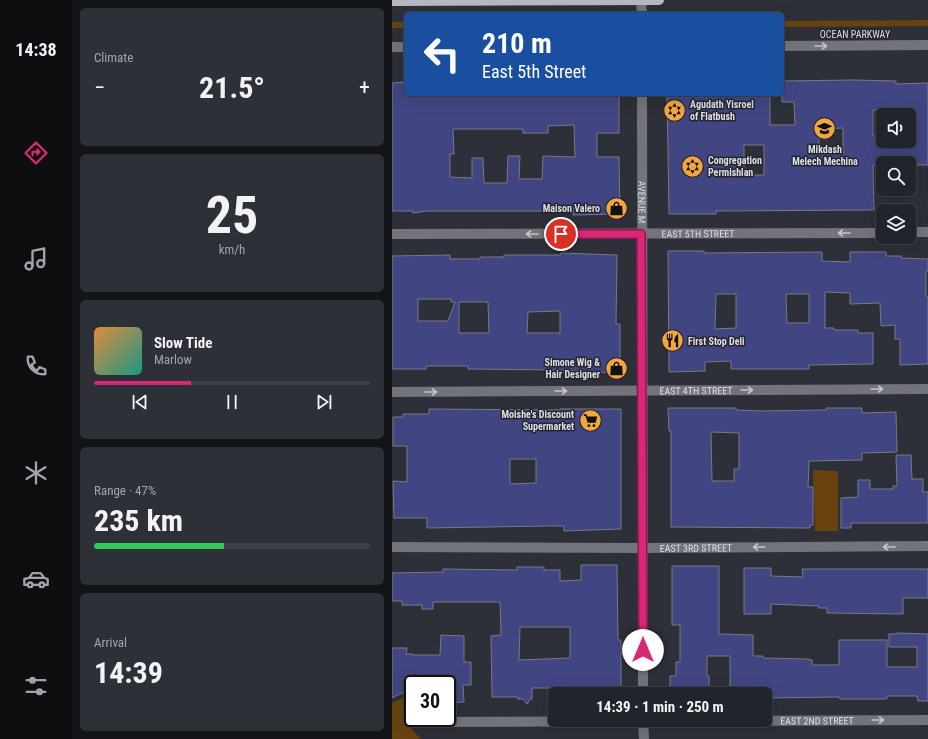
<!DOCTYPE html>
<meta charset="utf-8">
<style>
body{margin:0;font-family:"Roboto Condensed",sans-serif;background:#2e3037;color:#f1f3f6;height:100vh;display:flex;flex-direction:column;font-size:15px;white-space:nowrap}
*{box-sizing:border-box;margin:0}
p{font-size:13px;color:#a2a4a9}
.icon{flex:none;width:22px;height:22px;fill:none;stroke:currentColor;stroke-width:2;stroke-linecap:round;stroke-linejoin:round}
.map{position:relative;flex:1;overflow:hidden}
.details{display:flex;flex-direction:column;gap:8px;padding:8px;background:#131418;width:320px}
.details>*{flex:none}
.guide{position:absolute;left:12px;top:12px;width:380px;height:84px;border-radius:6px;box-shadow:0 4px 16px #0002,0 0 0 1px #3f4147;background:#1a4fa0;color:#fff;overflow:hidden}
.controls{position:absolute;left:484px;top:108px;display:grid;gap:8px}
.controls a{display:grid;place-items:center;width:40px;height:40px;border-radius:6px;background:#22242b;box-shadow:0 4px 16px #0002,0 0 0 1px #3f4147;font-size:20px}
.speed{position:absolute;left:12px;top:675px;display:flex;gap:8px;font-size:20px;font-weight:700;text-align:center}
.speed>*{display:grid;place-content:center;width:52px;height:52px;border-radius:50%;background:#22242b;box-shadow:0 4px 16px #0002,0 0 0 1px #3f4147;line-height:1}
.speed .limit{border:2px solid #111;border-radius:6px;background:#fff;color:#111}
.pin{position:absolute;display:grid;place-items:center;width:34px;height:34px;color:#fff;margin:-17px;border:2px solid #fff;border-radius:50%;box-shadow:0 1px 4px #0007}
.me{position:absolute;width:44px;margin:-22px;rotate:0deg;stroke-linejoin:round;filter:drop-shadow(0 0 3px #0008)}
.turn{display:flex;align-items:center;gap:14px;height:84px;padding:0 12px;font-size:18px}
.turn .icon{width:52px;height:52px;stroke-width:2.5}
.turn b{display:block;font-size:28px;line-height:34px}
.big{font-size:30px;font-weight:700;line-height:1.1}
.details .card{flex:1;display:flex;flex-direction:column;justify-content:center;gap:6px;min-width:0;padding:0 14px;border-radius:6px;background:#2e3037}
.details .dial{align-items:center;gap:0}
.dial b{font-size:52px;line-height:1}
.song{display:flex;align-items:center;gap:12px}
.cover{width:48px;height:48px;border-radius:6px;background:linear-gradient(135deg,hsl(30 70% 55%),hsl(170 70% 35%))}
.played{height:4px;border-radius:2px;background:linear-gradient(90deg,#db2777 35%,#3f4147 35%)}
.keys{display:flex;justify-content:space-around;direction:ltr}
.heat{display:flex;justify-content:space-between;align-items:center;font-size:22px;direction:ltr}
.charge{height:6px;border-radius:3px;background:linear-gradient(90deg,#34c759 47%,#3f4147 0)}
.trip{position:absolute;left:156px;top:687px;width:224px;height:40px;border-radius:6px;background:#22242b;box-shadow:0 4px 16px #0002,0 0 0 1px #3f4147;font-weight:700;line-height:40px;text-align:center}
main{display:flex;flex:1;min-height:0}
.menu{display:flex;flex-direction:column;width:72px;justify-content:space-around;align-items:center;background:#0e0e11;color:#a2a4a9}
.menu .icon{width:28px;height:28px}
.menu .on{color:#db2777}
.menu b{font-size:18px;color:#f1f3f6}
.map>svg:first-child{display:block}
.green{fill:#68430e}
.building{fill:#414683;stroke:#777984;fill-rule:evenodd}
.lines{fill:none;stroke-linecap:round;stroke-linejoin:round}
.minor{stroke:#737479;stroke-width:10}
.major{stroke:#b5b7c1;stroke-width:10}
.oneway{stroke:#c3c4ca}
.route-casing{stroke:#8e194d;stroke-width:10}
.route{stroke:#db2777;stroke-width:7}
.labels{text-anchor:middle;dominant-baseline:central;stroke-width:3;stroke-linejoin:round;paint-order:stroke}
.street-label{font-size:10px;fill:#dedfe5;stroke:#25262f}
.poi-label{font-size:10px;font-weight:bold;fill:#dedfe5;stroke:#25262f;text-anchor:start}
</style>
<main>
<nav class="menu">
<b>14:38</b>
<svg class="icon on" aria-label="directions" viewBox="0 0 24 24"><path d="M12 3l9 9-9 9-9-9zM9 14v-3h6M13 9l2 2-2 2"/></svg>
<svg class="icon" aria-label="music" viewBox="0 0 24 24"><path d="M9 18V5l10-2v13"/><circle cx="6" cy="18" r="3"/><circle cx="16" cy="16" r="3"/></svg>
<svg class="icon" aria-label="phone" viewBox="0 0 24 24"><path d="M5 4h4l2 5-3 2q2 4 5 5l2-3 5 2v4C11 20 4 13 5 4z"/></svg>
<svg class="icon" aria-label="climate" viewBox="0 0 24 24"><path d="M12 3v18M4 7l16 10M4 17L20 7"/></svg>
<svg class="icon" aria-label="car" viewBox="0 0 24 24"><path d="M5 17H2v-5l4-1 3-4h7l3 4 3 1v5h-3M9 17h6M6 11h13"/><circle cx="7" cy="17" r="2"/><circle cx="17" cy="17" r="2"/></svg>
<svg class="icon" aria-label="filters" viewBox="0 0 24 24"><path d="M4 7h16M4 17h16"/><circle cx="9" cy="7" r="2"/><circle cx="15" cy="17" r="2"/></svg>
</nav>
<section class="details">
<div class="card"><p>Climate</p>
<div class="heat"><a>−</a><b class="big">21.5°</b><a>+</a></div>
</div>
<div class="card dial"><b>25</b><p>km/h</p></div>
<div class="card">
<div class="song"><i class="cover"></i><div><b>Slow Tide</b><p>Marlow</p></div></div>
<div class="played"></div>
<div class="keys"><svg class="icon" aria-label="previous" viewBox="0 0 24 24"><path d="M18 5L8 12l10 7zM5 5v14"/></svg><svg class="icon" aria-label="pause" viewBox="0 0 24 24"><path d="M8 5v14M16 5v14"/></svg><svg class="icon" aria-label="next" viewBox="0 0 24 24"><path d="M6 5l10 7-10 7zM19 5v14"/></svg></div>
</div>
<div class="card"><p>Range · 47%</p><b class="big">235 km</b><div class="charge"></div></div>
<div class="card"><p>Arrival</p><b class="big">14:39</b></div>
</section>
<div class="map">
<svg width="536" height="739" viewBox="0 0 536 739">
<rect width="100%" height="100%" fill="#2e3039"/>
<g class="green">
<polygon points="536,20 536,26 390,27 390,21"/>
<rect x="0" y="22" width="14" height="6"/>
<polygon points="421,470 446,471 446,531 423,531"/>
<polygon points="19,694 20,730 29,739 0,739 0,703"/>
</g>
<g class="building">
<path d="M461,80L504,81V84L536,83V165H521V163H491V165H481L482,210L324,211V214H277L275,94H378V125H403L402,102H390V81ZM481,110H509V115H517V141H491V136H481ZM451,128V153H427V129ZM352,145H372V175H352Z"/>
<path d="M11,82V85H14V94H227V133H205V157H227L228,214L181,215V207H154V211H34L21,213V211H0V83ZM182,125L183,157L151,156L150,179H127L128,156H116L115,183H92L91,158H80V178L58,177V154H62L61,129H131V133H156V126Z"/>
<path d="M276,251H312V253L430,252V261L458,262V252H494V256H509V258L536,259V271H534V296L536,297V364L508,365V339H503V325L489,326L488,303L458,304V293L433,292V328H442V330H466V333H481V364L417,365V369H339V361L313,362V371L277,372ZM324,294H344V328L323,329ZM394,294H417V323H395Z"/>
<path d="M169,253L225,255L224,324H228V368L225,372L187,373V371H168V370L76,369V366H34V369H0V256L58,255V259H88V257H112V255H169ZM26,299H59V302H63L56,321H26ZM67,302H96L97,333H67ZM168,311V333H135L136,312Z"/>
<path d="M276,408H344V410L370,411L434,410V408H470V413L504,412L505,452L470,453V460L417,461L416,487H421V525H418V528L279,527V431H277ZM319,432L347,433V469H342V481H320Z"/>
<path d="M37,409L168,410V409H229V529L172,531V526H156L35,528V518H2L1,481L15,482V446H1V417H11V414H37ZM118,459H144V483L118,484Z"/>
<polygon points="504,455 519,455 520,479 531,479 531,492 536,492 536,523 459,523 459,528 449,528 449,498 466,497 466,480 478,480 478,489 501,489 501,486 505,486"/>
<path d="M189,565H225L226,640H229V694H179V688H140V699H138L135,704L131,699H126V697H100L99,636L109,635L108,602H41V609H30V605H10V601H0V573L51,572V569L125,570V567H152V570H168V581L189,580ZM128,627H178V658L127,660Z"/>
<polygon points="280,566 327,566 327,634 361,635 361,655 362,656 371,656 371,658 414,659 420,660 420,665 447,665 447,640 495,640 495,667 525,667 525,647 497,647 497,634 505,634 505,633 536,634 536,701 526,701 525,696 495,696 495,699 448,699 447,697 373,698 373,694 338,694 338,656 315,656 315,676 317,676 317,694 278,694 278,676 284,676 284,662 288,662 288,625 280,625"/>
<polygon points="352,568 379,568 379,576 411,577 410,569 536,569 536,598 511,598 511,614 435,613 435,608 427,608 426,606 379,604 379,614 352,614"/>
<polygon points="49,635 72,636 72,662 79,662 79,685 71,685 72,702 55,703 55,684 18,684 18,689 0,698 0,648 15,648 14,654 21,654 21,655 48,655"/>
</g>
<g class="lines">
<g class="minor">
<polyline points="249,0 250,14"/>
<polyline points="390,46 536,45"/>
<polyline points="0,47 14,47"/>
<path id="s1" d="M250,94L251,694"/>
<polyline points="517,232 536,232"/>
<path id="s2" d="M0,234L491,233"/>
<path id="s3" d="M0,392L536,389"/>
<path id="s4" d="M0,547L251,548L536,546"/>
<polyline points="251,720 252,739"/>
<path id="s5" d="M26,722L536,720"/>
</g>
<polyline class="major" points="0,1 267,0"/>
</g>
<defs><path id="oneway-shaft" d="M-6 0H5M1.5-3L5.5 0L1.5 3" fill="none" stroke-width="1.6" stroke-linecap="round" stroke-linejoin="round"/></defs>
<g class="oneway">
<use href="#oneway-shaft" transform="translate(429 46)"/>
<use href="#oneway-shaft" transform="translate(452 233) rotate(180)"/>
<use href="#oneway-shaft" transform="translate(140 234) rotate(180)"/>
<use href="#oneway-shaft" transform="translate(485 389)"/>
<use href="#oneway-shaft" transform="translate(355 390)"/>
<use href="#oneway-shaft" transform="translate(169 391)"/>
<use href="#oneway-shaft" transform="translate(39 392)"/>
<use href="#oneway-shaft" transform="translate(367 547) rotate(180)"/>
<use href="#oneway-shaft" transform="translate(497 547) rotate(180)"/>
<use href="#oneway-shaft" transform="translate(486 720)"/>
</g>
<g class="lines">
<defs>
<polyline id="route" points="169,234 249,234 251,650"/>
</defs>
<use href="#route" class="route-casing"/>
<use href="#route" class="route"/>
</g>
<defs>
<symbol id="synagogue-disc" viewBox="-11 -11 22 22"><circle r="9.5" fill="#f1a63f" stroke="#25262f"/><path d="M0-6.5L5.6 3.2H-5.6ZM0 6.5L5.6-3.2H-5.6Z" fill="#111"/></symbol>
<symbol id="school-disc" viewBox="-11 -11 22 22"><circle r="9.5" fill="#f1a63f" stroke="#25262f"/><path d="M0-5L7-2L0 1L-7-2ZM-4 1L0 2.5L4 1V4Q0 6-4 4Z" fill="#111"/></symbol>
<symbol id="shop-disc" viewBox="-11 -11 22 22"><circle r="9.5" fill="#f1a63f" stroke="#25262f"/><path d="M-5-2.5h2.3a2.7 3.5 0 0 1 5.4 0H5L5.5 6h-11ZM-1.5-2.5h3a1.5 2.3 0 0 0-3 0Z" fill="#111"/></symbol>
<symbol id="restaurant-disc" viewBox="-11 -11 22 22"><circle r="9.5" fill="#f1a63f" stroke="#25262f"/><path d="M-5-6h1v4h1v-4h1v4h1v-4h1v5L-1.5 .5V6h-2V.5L-5-1ZM5-6V6H3V1.5H1.5Q1.5-4 5-6Z" fill="#111"/></symbol>
<symbol id="supermarket-disc" viewBox="-11 -11 22 22"><circle r="9.5" fill="#f1a63f" stroke="#25262f"/><path d="M-6-5.5h2.5l.6 2H6L4.5 2H-2.5L-4.4-4H-6ZM-1.5 3.2a1.3 1.3 0 1 0 .1 0ZM3 3.2a1.3 1.3 0 1 0 .1 0Z" fill="#111"/></symbol>
</defs>
<g fill-rule="evenodd">
<use href="#synagogue-disc" x="270" y="98" width="25" height="25"/>
<use href="#school-disc" x="420" y="116" width="25" height="25"/>
<use href="#synagogue-disc" x="288" y="154" width="25" height="25"/>
<use href="#shop-disc" x="212" y="196" width="25" height="25"/>
<use href="#restaurant-disc" x="268" y="328" width="25" height="25"/>
<use href="#shop-disc" x="212" y="356" width="25" height="25"/>
<use href="#supermarket-disc" x="186" y="408" width="25" height="25"/>
</g>
<g class="labels">
<g class="street-label">
<text x="463" y="34">OCEAN PARKWAY</text>
<text stroke="none"><textPath href="#s1" startOffset="108">AVENUE M</textPath></text>
<text stroke="none"><textPath href="#s2" startOffset="306">EAST 5TH STREET</textPath></text>
<text stroke="none"><textPath href="#s3" startOffset="304">EAST 4TH STREET</textPath></text>
<text stroke="none"><textPath href="#s4" startOffset="304">EAST 3RD STREET</textPath></text>
<text stroke="none"><textPath href="#s5" startOffset="399">EAST 2ND STREET</textPath></text>
</g>
<g class="poi-label">
<text x="298" y="104">Agudath Yisroel<tspan x="298" dy="12">of Flatbush</tspan></text>
<text x="433" y="149" text-anchor="middle">Mikdash<tspan x="433" dy="12">Melech Mechina</tspan></text>
<text x="316" y="160">Congregation<tspan x="316" dy="12">Permishlan</tspan></text>
<text x="208" y="208" text-anchor="end">Maison Valero</text>
<text x="296" y="341">First Stop Deli</text>
<text x="208" y="362" text-anchor="end">Simone Wig &amp;<tspan x="208" dy="12">Hair Designer</tspan></text>
<text x="182" y="414" text-anchor="end">Moishe's Discount<tspan x="182" dy="12">Supermarket</tspan></text>
</g>
</g>
</svg>
<div class="controls">
<a><svg class="icon" aria-label="sound" viewBox="0 0 24 24"><path d="M4 9h4l5-4v14l-5-4H4zM17 9q2 3 0 6"/></svg></a>
<a><svg class="icon" aria-label="search" viewBox="0 0 24 24"><circle cx="10" cy="10" r="6"/><path d="M15 15l6 6"/></svg></a>
<a><svg class="icon" aria-label="layers" viewBox="0 0 24 24"><path d="M12 4l9 5-9 5-9-5zM3 14l9 5 9-5"/></svg></a>
</div>
<div class="speed"><div class="limit">30</div></div>
<div class="pin" style="left:169px;top:234px;background:#d93025"><svg class="icon" aria-label="arrive" viewBox="0 0 24 24"><path d="M6 21V4h12l-3 4 3 4H6"/></svg></div>
<svg class="me" style="left:251px;top:650px" viewBox="-20 -20 40 40"><circle r="19" fill="#fff"/><path d="M0-13L10 11 0 6-10 11z" fill="#db2777"/></svg>
<div class="trip">14:39 · 1 min · 250 m</div>
<div class="guide">
<div class="turn"><svg class="icon" aria-label="left" viewBox="0 0 24 24"><path d="M17 20v-9H6M10 6l-5 5 5 5"/></svg><div><b>210 m</b>East 5th Street</div></div>
</div>
</div>
</main>
